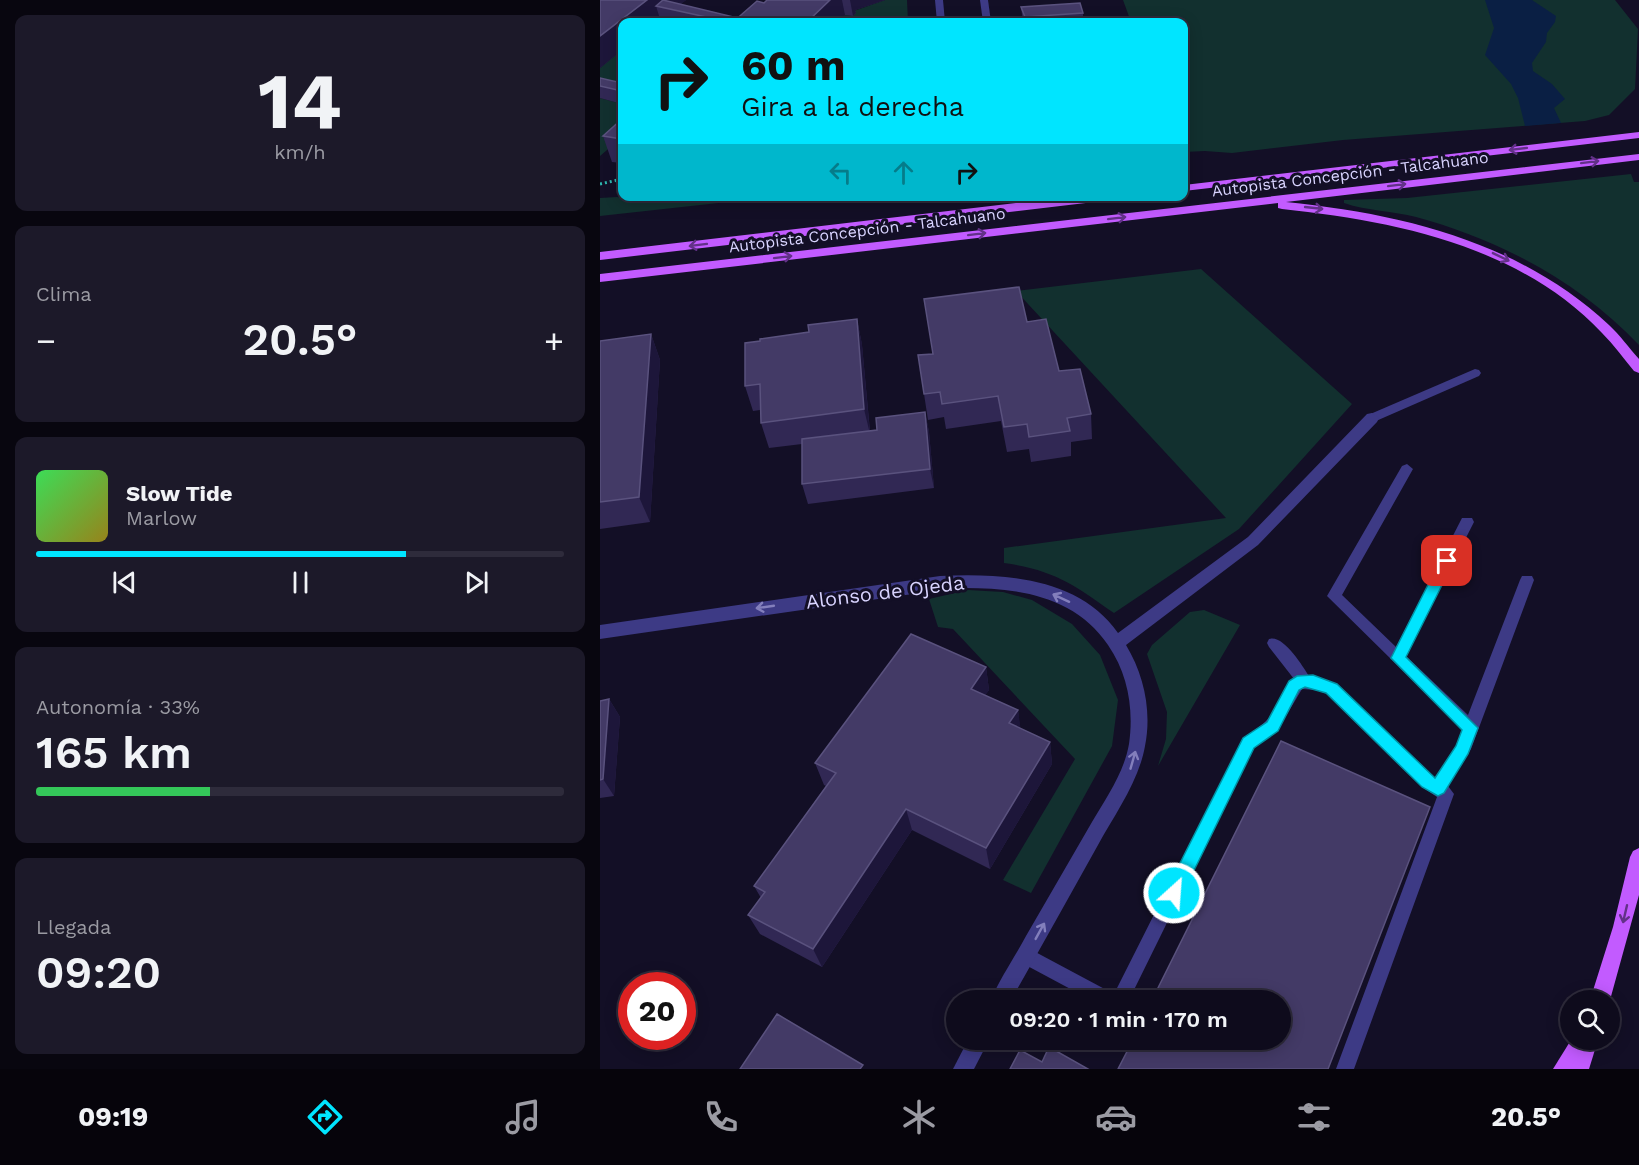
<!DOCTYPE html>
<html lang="es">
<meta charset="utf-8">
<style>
body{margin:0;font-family:"Work Sans",sans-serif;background:#1c1929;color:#f1f3f6;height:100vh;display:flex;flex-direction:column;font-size:22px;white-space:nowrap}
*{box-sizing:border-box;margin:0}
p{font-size:20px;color:#9b9ba3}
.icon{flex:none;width:33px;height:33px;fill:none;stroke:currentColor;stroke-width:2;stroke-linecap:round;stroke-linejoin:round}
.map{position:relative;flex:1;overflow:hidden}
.sheet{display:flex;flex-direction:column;gap:15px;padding:15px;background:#08060f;width:600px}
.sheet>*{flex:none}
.top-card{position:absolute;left:18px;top:18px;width:570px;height:183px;border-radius:12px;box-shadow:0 3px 15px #0003,0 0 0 2px #2e2b3b;background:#00e5ff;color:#111;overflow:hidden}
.buttons{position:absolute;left:960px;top:990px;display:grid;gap:12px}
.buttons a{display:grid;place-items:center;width:60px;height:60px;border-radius:50%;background:#0e0b1c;box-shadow:0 3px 15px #0003,0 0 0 2px #2e2b3b;font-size:30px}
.speed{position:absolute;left:18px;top:972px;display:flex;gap:12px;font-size:30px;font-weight:700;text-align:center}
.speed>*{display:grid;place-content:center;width:78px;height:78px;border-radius:50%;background:#0e0b1c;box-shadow:0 3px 15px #0003,0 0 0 2px #2e2b3b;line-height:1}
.speed .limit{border:9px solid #d22;background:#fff;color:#111}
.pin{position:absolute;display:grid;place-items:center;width:51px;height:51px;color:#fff;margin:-26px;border-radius:12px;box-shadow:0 3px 9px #0006}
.me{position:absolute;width:66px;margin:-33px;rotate:26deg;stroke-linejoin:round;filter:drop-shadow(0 0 4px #0008)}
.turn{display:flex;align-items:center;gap:21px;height:126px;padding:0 24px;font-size:27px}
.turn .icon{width:78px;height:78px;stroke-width:2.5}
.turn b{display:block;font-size:42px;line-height:51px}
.lanes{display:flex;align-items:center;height:57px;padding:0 24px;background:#0003;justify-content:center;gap:30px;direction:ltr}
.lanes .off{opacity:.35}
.big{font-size:45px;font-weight:600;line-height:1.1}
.sheet .tile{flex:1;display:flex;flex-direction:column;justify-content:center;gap:9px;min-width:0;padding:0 21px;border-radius:12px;background:#1c1929}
.sheet .dial{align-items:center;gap:0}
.dial b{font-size:78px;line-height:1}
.song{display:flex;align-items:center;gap:18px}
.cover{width:72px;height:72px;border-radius:9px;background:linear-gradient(135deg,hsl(130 70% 55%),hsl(50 70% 35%))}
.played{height:6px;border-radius:3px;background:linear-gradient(90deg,#00e5ff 70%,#2e2b3b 70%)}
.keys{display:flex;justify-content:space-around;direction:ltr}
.heat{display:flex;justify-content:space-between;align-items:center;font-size:33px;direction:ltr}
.charge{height:9px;border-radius:4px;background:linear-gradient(90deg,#34c759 33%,#2e2b3b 0)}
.trip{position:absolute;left:346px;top:990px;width:345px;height:60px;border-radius:30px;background:#0e0b1c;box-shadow:0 3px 15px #0003,0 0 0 2px #2e2b3b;font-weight:600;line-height:60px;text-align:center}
.dock{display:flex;height:96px;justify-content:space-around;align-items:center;background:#06040b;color:#9b9ba3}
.dock .icon{width:42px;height:42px}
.dock .active{color:#00e5ff}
.dock b{font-size:27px;color:#f1f3f6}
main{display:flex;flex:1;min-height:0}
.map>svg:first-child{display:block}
.green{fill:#12302f}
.water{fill:#0a1f44}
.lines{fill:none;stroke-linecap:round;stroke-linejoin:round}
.path{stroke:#2fb8b0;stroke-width:3;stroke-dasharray:2 3;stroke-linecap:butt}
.service{fill:#3d3a85;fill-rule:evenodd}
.minor{fill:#3d3a85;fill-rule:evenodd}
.primary{fill:#c25bff;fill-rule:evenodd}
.wall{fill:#312854}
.shaded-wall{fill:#1d163a}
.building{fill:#433a66;stroke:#5a527e;stroke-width:1.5}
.oneway{stroke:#623188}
.oneway2{stroke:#837fbc}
.route{fill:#00e5ff;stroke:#0095a6;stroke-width:1.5}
.labels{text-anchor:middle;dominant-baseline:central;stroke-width:6;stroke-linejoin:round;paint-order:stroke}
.far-street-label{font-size:16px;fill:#d9d4ff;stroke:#130f26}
.street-label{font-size:20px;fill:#d9d4ff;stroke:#130f26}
</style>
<main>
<section class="sheet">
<div class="tile dial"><b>14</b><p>km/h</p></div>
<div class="tile"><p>Clima</p>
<div class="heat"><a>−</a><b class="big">20.5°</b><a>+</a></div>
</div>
<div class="tile">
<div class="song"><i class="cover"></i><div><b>Slow Tide</b><p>Marlow</p></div></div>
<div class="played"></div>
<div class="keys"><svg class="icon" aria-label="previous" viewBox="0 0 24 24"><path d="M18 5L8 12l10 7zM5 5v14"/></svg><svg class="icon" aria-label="pause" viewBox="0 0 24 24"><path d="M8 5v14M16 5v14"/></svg><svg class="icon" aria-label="next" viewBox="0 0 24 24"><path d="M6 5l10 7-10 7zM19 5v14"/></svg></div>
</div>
<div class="tile"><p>Autonomía · 33%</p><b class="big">165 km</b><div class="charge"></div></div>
<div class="tile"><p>Llegada</p><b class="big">09:20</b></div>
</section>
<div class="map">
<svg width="1039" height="1069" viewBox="0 0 1039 1069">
<rect width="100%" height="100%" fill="#130f26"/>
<g class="green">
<polygon points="285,0 307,0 308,22 238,22 245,15 253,16 251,12"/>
<polygon points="523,0 1015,0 1038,29 1035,89 1009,115 985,121 743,140 632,153 605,151 584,152 584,22 531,22"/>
<polygon points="22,50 22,84 0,90 0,68"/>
<polygon points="0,98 22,104 22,137 0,156"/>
<path d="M1031,174L1034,182H1039V345C978,281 900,240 816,217C793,211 767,211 744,203V200L807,198Z"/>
<path d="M17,197C60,207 73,203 115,197C133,194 153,196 172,197L0,216V198Z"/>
<path d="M601,269L752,404L639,529L514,613C474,585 455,570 404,563V548L626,518L416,291Z"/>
<polygon points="368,590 403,592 432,600 472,624 500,655 518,700 512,746 431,893 403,880 475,759 353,629 338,627 329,599"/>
<polygon points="604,610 640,625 558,766 566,739 567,712 547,654 552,645 590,612"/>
</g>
<polygon class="water" points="885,0 932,0 956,16 955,22 947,33 946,42 932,63 933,71 952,84 965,99 954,108 961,123 925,126 918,98 911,84 885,55 894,28"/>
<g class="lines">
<polyline class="path" points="0,184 22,179"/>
<g class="service">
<polygon points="335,0 343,0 345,22 337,22"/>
<polygon points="380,0 388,0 391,22 383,22"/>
<polygon points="875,369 879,370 881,373 879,376 776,421 772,422 766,418 768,415"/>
<path d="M807,464L813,469L742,595L796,647L862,518H872L874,522L806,656L868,715L920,580L922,576H932L934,580L871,749L848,786L854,794L754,1069H736L837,797L822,787L727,694L716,690L702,689L677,731L653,748L529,1000H491L420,962L417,956L420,950L426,947L514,994L643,738C655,730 667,723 675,710C681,699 683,685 694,679L669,647L667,643L669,639C683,634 702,665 709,676L737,685L835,778L857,746L863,730L727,596L802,466Z"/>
</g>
<g class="minor">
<path d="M772,413L779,418L777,422L658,545L526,645C544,675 552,711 545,746C539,781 515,814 498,845C469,897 440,949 411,1000H391C400,978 415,957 426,936C448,898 470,860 492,822C506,798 524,773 529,744C534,709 528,674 508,645C473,593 411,587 354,588L0,639V625L340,576C402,573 479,577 518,633L648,537L767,414Z"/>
<polygon points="368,1040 389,1040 374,1069 353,1069"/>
</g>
<g class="primary">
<polygon points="1039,132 1039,138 584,191 584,185"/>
<path d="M1039,154V160L686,202C803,214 920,242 1009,325C1020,335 1029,348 1039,359V373L1034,371C1024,359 1014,345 1002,333C920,246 795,221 682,209L678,208V203L0,282V274Z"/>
<polygon points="476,196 517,196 511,200 0,260 0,252"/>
<polygon points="1039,848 1039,895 1010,1000 990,1000 1013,927 1030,857 1033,851"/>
<polygon points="971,1040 998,1040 989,1069 953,1069"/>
</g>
</g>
<g class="wall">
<polygon points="0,0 86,0 80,4 138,18 164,3 167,0 285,0 255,10 256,13 253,16 245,15 237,22 74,22 62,19 22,22 22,50 0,68"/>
<polygon points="421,7 483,13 483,22 423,22"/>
<polygon points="0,78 22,83 22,104 0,98"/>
<polygon points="22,119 22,163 12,162 3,136"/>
<polygon points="257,319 262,345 270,431 277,430 325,412 329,432 334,488 208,504 202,484 202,444 169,448 161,423 160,410 153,411 145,386 160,341 209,332"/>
<polygon points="427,322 459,371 491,414 492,439 471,442 471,456 431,462 429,449 407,452 401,421 346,429 344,417 328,420 324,394 333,354"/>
<polygon points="51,334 60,360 50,522 0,529 0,341"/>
<polygon points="386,667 389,690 385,695 418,710 420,729 450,742 452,764 390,869 312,830 222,967 160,934 148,915 161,898 154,886 226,786 224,785 215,763"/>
<polygon points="9,699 20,717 14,796 0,798 0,701"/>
</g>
<g class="shaded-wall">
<polygon points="47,0 86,0 74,10 56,6 60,19 62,19 57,22 22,22 22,50 0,68 0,36"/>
<polygon points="230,0 242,0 245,15 237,22 207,22"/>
<polygon points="250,0 285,0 255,10 256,13 253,16"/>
<polygon points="257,319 262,345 270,434 264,409"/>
<polygon points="51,334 60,360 50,522 39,497"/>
<polygon points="325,412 329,432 334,488 330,469"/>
<polygon points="386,667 389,690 375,711 371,689"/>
<polygon points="9,699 20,717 14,796 3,779"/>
<polygon points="418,710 421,732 409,723"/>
<polygon points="450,742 452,764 390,869 386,848"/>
<polygon points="306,809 312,830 222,967 213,949"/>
</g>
<g class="building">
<polygon points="0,0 47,0 0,36"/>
<polygon points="63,0 138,18 133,22 129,22 56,6"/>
<polygon points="167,0 230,0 207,22 133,22 157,1 164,3"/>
<polygon points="480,3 483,13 425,17 421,7"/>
<polygon points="79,18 97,22 74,22"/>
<polygon points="0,78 22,83 22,91 0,86"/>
<polygon points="22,119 22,139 3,136"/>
<polygon points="419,287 427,322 446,319 459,371 480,369 491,414 467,418 470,431 429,437 427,424 404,427 398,396 342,404 340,392 324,394 318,355 333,354 324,299"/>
<polygon points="257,319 264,409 161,423 160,384 145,386 145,343 160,341 160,339 209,332 208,325"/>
<polygon points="51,334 39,497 0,502 0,341"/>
<polygon points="325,412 330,469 202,484 202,439 277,430 276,418"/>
<polygon points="311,634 386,667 371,689 418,710 409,723 450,742 386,848 306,809 213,949 148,915 165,892 154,886 236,773 215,763"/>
<polygon points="9,699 3,779 0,780 0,701"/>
<polygon points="681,741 830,807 728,1069 518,1069 533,1040 681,1040 681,1000 552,1000"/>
<polygon points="177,1014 263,1065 260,1069 140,1069"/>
<polygon points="449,1047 488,1069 410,1069 420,1050 442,1062"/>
</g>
<defs><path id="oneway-shaft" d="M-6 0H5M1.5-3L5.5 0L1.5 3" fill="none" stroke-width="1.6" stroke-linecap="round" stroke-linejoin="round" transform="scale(1.5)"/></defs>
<g class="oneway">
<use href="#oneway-shaft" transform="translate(918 149) rotate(173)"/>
<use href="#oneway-shaft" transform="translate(990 162) rotate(-7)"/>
<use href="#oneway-shaft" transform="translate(797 185) rotate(-7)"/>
<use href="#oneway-shaft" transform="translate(714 208) rotate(6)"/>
<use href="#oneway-shaft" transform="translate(517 218) rotate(-7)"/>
<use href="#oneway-shaft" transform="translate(377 234) rotate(-7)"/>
<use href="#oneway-shaft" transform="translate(98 245) rotate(173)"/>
<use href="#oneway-shaft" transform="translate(183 257) rotate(-7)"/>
<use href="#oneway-shaft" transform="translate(901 257) rotate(26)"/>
<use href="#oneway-shaft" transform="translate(1025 914) rotate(103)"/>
</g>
<g class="oneway2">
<use href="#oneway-shaft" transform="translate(461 598) rotate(-155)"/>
<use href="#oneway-shaft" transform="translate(165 607) rotate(172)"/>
<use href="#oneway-shaft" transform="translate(533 760) rotate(-74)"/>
<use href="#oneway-shaft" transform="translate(440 931) rotate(-61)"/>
</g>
<polygon class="route" points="847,555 854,561 806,657 878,728 868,754 844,793 838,796 822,787 726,693 705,687 699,690 678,731 654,748 580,899 574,901 568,899 565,893 568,887 643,738 667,722 689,681 697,676 713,675 737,684 835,778 856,746 862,730 791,658 842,557"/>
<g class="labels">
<g class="far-street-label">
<text transform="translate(750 174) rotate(-7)">Autopista Concepción - Talcahuano</text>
<text transform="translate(267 230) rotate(-7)">Autopista Concepción - Talcahuano</text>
</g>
<g class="street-label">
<text transform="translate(285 592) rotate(-7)">Alonso de Ojeda</text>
</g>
</g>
</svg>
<div class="buttons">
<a><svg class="icon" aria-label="search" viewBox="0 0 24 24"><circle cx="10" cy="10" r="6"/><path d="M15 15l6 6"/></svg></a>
</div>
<div class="speed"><div class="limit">20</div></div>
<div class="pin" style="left:847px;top:561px;background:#d93025"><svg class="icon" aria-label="arrive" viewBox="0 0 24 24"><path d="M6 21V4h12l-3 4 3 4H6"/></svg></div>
<svg class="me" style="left:574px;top:893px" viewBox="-20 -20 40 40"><circle r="17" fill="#00e5ff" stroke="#fff" stroke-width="3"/><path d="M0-11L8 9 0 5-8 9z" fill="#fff"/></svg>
<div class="trip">09:20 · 1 min · 170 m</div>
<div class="top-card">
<div class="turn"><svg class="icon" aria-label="right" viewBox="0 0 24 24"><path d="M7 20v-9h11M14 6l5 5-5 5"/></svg><div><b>60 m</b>Gira a la derecha</div></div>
<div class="lanes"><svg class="icon off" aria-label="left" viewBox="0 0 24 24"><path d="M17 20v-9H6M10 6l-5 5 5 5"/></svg><svg class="icon off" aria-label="ahead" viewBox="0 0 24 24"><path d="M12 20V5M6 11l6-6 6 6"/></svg><svg class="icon" aria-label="right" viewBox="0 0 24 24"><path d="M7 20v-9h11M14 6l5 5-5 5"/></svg></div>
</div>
</div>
</main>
<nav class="dock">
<b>09:19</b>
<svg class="icon active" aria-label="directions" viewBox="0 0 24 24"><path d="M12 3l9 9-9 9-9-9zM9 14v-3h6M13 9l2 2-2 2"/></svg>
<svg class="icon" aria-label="music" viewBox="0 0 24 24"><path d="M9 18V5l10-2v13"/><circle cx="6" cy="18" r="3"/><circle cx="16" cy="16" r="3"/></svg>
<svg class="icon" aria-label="phone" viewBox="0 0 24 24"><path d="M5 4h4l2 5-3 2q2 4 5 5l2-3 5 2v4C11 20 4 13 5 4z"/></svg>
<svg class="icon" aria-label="climate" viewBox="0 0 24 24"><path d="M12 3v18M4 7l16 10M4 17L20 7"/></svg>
<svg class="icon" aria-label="car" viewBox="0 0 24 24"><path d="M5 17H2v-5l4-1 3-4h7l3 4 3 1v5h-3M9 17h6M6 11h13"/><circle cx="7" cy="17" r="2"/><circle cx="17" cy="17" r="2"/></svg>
<svg class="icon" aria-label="filters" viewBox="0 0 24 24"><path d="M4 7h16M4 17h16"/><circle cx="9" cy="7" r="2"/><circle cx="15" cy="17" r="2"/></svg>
<b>20.5°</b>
</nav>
